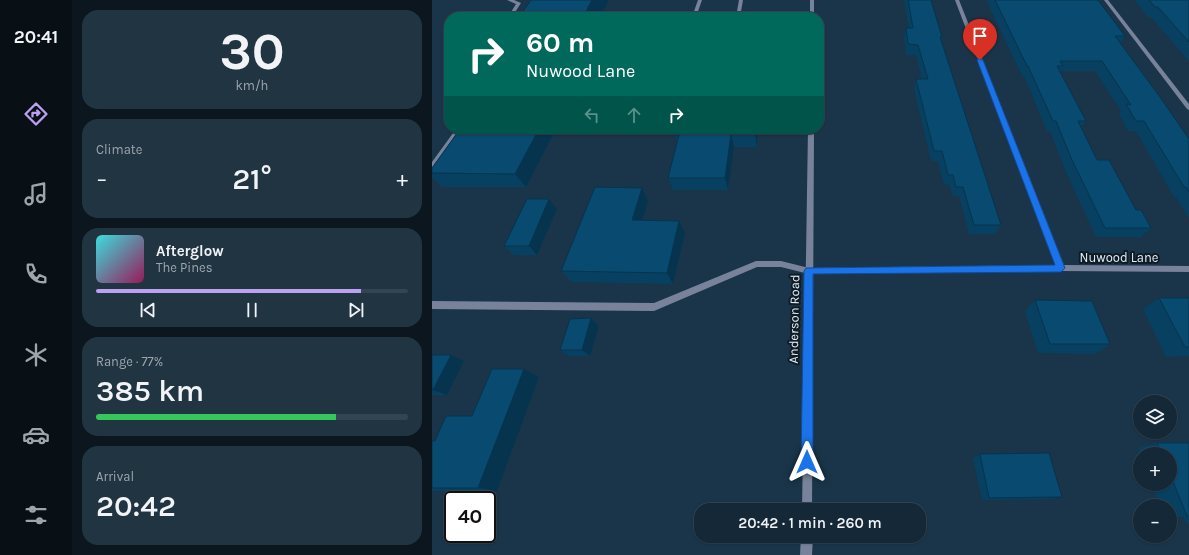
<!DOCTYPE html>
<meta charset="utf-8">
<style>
body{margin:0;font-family:Karla,sans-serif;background:#213442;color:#f1f3f6;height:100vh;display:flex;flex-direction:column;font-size:15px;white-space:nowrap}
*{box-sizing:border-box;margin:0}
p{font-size:13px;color:#9da6ad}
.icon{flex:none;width:22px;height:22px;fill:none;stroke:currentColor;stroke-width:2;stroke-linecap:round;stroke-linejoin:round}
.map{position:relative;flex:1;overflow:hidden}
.side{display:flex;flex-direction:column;gap:10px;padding:10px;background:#0b161e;width:360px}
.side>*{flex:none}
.guide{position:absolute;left:12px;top:12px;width:380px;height:122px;border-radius:16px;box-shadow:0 1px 3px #0004,0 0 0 1px #334452;background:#00695c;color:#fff;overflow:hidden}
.tools{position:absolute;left:701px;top:395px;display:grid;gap:8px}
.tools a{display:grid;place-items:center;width:44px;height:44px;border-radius:50%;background:#142837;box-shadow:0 1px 3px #0004,0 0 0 1px #334452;font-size:20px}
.speed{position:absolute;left:12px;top:491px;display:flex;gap:8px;font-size:20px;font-weight:700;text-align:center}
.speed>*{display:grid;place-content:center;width:52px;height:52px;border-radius:50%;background:#142837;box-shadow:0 1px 3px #0004,0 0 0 1px #334452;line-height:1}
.speed .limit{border:2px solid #111;border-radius:6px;background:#fff;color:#111}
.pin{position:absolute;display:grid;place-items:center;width:34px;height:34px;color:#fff;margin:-41px -17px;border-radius:50% 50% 50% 0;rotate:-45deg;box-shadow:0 0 4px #0007}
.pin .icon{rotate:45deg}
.me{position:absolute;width:44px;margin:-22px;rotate:0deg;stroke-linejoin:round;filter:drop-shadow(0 0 3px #0008)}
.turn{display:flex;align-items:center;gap:14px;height:84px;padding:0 16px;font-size:18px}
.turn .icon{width:52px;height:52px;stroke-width:2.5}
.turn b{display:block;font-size:28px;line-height:34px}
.lanes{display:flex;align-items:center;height:38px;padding:0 16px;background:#0003;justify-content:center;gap:20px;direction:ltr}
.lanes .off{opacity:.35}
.big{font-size:30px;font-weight:600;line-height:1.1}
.side .card{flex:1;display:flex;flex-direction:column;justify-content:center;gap:6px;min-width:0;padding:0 14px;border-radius:16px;background:#213442}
.side .dial{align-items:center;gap:0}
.dial b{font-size:52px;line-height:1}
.song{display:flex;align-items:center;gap:12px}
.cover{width:48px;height:48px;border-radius:6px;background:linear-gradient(135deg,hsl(180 70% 55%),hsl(330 70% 35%))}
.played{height:4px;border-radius:2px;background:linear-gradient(90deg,#bca0f2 85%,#334452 85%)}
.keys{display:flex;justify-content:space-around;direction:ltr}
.heat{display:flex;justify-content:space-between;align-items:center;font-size:22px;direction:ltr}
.charge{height:6px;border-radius:3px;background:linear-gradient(90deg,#34c759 77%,#334452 0)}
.trip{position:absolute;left:262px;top:503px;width:232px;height:40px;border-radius:16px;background:#142837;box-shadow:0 1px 3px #0004,0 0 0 1px #334452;font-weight:600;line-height:40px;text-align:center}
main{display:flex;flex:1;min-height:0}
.tab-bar{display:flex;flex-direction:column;width:72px;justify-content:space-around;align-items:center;background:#081016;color:#9da6ad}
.tab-bar .icon{width:28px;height:28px}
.tab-bar .current{color:#bca0f2}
.tab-bar b{font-size:18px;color:#f1f3f6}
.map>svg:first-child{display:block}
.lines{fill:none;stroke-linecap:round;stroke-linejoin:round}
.service{fill:#78839b;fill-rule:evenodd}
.minor{fill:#78839b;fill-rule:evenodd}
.tertiary{fill:#78839b;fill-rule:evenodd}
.wall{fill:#074060}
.shaded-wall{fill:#06344e}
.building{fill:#084a70;stroke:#06344e}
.route{fill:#1a73e8;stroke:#114b97}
.labels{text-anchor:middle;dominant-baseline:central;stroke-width:4;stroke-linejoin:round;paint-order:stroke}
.street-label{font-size:13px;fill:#dfeffc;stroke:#101b24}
</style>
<main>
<nav class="tab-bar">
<b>20:41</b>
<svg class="icon current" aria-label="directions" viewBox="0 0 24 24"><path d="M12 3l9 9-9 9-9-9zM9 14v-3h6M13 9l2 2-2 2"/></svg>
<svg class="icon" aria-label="music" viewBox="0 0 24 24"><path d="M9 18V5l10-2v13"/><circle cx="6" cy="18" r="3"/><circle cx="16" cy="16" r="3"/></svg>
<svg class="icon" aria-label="phone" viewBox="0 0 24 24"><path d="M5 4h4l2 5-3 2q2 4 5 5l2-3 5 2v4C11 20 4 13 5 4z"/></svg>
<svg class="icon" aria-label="climate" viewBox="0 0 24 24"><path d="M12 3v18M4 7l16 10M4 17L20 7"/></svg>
<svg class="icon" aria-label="car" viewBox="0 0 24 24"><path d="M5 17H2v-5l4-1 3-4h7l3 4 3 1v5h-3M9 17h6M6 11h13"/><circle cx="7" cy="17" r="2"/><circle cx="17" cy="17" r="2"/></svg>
<svg class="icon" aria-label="filters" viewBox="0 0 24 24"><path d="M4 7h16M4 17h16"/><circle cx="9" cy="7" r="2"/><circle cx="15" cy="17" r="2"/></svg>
</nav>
<section class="side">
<div class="card dial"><b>30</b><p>km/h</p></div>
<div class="card"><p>Climate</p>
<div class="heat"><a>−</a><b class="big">21°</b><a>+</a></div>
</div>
<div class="card">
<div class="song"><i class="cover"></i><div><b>Afterglow</b><p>The Pines</p></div></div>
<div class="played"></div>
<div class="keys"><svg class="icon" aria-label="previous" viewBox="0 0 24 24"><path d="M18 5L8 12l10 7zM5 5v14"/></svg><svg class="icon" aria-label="pause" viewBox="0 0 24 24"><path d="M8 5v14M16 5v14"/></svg><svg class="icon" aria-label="next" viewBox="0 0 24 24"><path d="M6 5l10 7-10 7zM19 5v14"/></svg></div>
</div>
<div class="card"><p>Range · 77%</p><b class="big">385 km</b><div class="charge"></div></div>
<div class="card"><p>Arrival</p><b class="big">20:42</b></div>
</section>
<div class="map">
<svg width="757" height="555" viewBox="0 0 757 555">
<rect width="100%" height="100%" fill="#1a3549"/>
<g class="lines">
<g class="service">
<polygon points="75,0 82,0 89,3 80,17 76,17 84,4"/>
<polygon points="266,0 270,0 264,17 260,17"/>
<polygon points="307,0 311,0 308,17 304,17"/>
<polygon points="24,129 30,129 2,169 0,169 0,162"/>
<polygon points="324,261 349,261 377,268 380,269 381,271 380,273 377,274 349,267 325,267 222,311 0,309 0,301 222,303"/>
</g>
<g class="minor">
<polygon points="523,0 527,0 632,265 757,266 757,272 629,271 374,273 373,271 374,269 377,268 624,265"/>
<polygon points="672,0 676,0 757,104 757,110 755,109"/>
</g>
<g class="tertiary">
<rect x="378" y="0" width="4" height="17"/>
<polygon points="376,129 382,129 380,510 370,510"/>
<polygon points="369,536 381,536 380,555 368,555"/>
</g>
</g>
<g class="wall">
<polygon points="472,0 499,0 510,37 509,42 569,225 563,234 537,234 527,196 521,196 517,184 512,185 506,161 499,161 482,89 484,79 490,79 484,55 474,55 472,38 474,28 477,28"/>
<polygon points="555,0 666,0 693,36 688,44 757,139 757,218 744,197 742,197 704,131 696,131 687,114 689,111 663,71 628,71 628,72 654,121 649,127 665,160 719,228 709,237 664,237 633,170 618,131 615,131 592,76 590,76 557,6"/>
<polygon points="703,0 757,0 757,61 719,17 716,17"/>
<polygon points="28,129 124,129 94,187 10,187 0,177 0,168"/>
<polygon points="326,129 325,147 302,147 296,190 241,190 236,178 245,142 243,135"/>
<polygon points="210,188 216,201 210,220 253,233 241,284 140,282 129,271"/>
<polygon points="117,199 125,209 105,255 82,255 72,246"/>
<polygon points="727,298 757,298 757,356 734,357 711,309"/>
<polygon points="603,300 678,344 663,354 606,353 593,311"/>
<polygon points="159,318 167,326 158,356 136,356 128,350"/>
<polygon points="0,355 32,361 15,395 0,395"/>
<polygon points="92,369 107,377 65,491 0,491 0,441 3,441 40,416"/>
<polygon points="725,443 757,443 757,523 754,523 752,517 738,517 738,506 728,506 720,484 738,484 738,454 708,454 706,448"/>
<polygon points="548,454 630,497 619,499 550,500 541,458"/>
</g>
<g class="shaded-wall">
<polygon points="160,0 177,0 168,17 151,17"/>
<polygon points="107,129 124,129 94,187 83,174"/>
<polygon points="323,129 326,129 325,147 323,134"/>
<polygon points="299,134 302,147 296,190 293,178"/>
<polygon points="210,188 216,201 207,232 200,220"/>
<polygon points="117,199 125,209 105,255 97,246"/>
<polygon points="247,221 253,233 241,284 235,273"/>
<polygon points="159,318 167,326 158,356 150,350"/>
<polygon points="19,355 32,361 15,395 1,390"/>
<polygon points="92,369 107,377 65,491 46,488"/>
</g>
<g class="building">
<polygon points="99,0 160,0 151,17 87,17"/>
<polygon points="476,0 499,0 510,37 508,37 569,225 542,225 531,187 524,187 521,175 516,175 510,151 502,151 484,79 496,79 486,45 476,44 474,28 481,28"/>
<polygon points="563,0 666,0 693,36 683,36 728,97 757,139 757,192 754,187 752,187 712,121 704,121 694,104 699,105 670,61 628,61 631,66 625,66 654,121 646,121 665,160 677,160 704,210 709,210 719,228 673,228 640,160 624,121 621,121 596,66 595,66"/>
<polygon points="717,0 757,0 757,42 726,7 723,7"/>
<polygon points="28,129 107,129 83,174 0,173 0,168"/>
<polygon points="245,129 323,129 323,134 299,134 293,178 236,178 247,135 243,135"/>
<polygon points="163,187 210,188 200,220 247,221 235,273 129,271"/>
<polygon points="95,199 117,199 97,246 72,246"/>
<polygon points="727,298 757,298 757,347 753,347"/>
<polygon points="603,300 660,301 678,344 618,344"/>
<polygon points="159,318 150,350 128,350 138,319"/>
<polygon points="0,355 19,355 1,390 0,390"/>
<polygon points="60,369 92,369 46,488 0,488 0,441 3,441 14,416 40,416"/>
<polygon points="725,443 757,443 757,516 755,516 738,474 738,454 730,454"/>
<polygon points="617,453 630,497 557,498 548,454"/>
</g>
<polygon class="route" points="546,58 551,60 633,268 629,272 381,274 381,462 379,466 375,468 371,466 369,462 372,271 374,268 623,265 545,60"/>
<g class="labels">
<g class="street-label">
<text x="687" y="257">Nuwood Lane</text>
<text transform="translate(362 319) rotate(-89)">Anderson Road</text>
</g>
</g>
</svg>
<div class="tools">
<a><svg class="icon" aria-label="layers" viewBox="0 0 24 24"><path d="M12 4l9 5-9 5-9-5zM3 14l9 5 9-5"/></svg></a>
<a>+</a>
<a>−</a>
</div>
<div class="speed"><div class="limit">40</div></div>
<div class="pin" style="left:548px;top:60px;background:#d93025"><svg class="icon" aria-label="arrive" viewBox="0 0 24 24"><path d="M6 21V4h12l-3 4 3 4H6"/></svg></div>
<svg class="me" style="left:375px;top:462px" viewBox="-20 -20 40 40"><path d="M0-17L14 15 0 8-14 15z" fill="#1a73e8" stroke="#fff" stroke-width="4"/></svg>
<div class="trip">20:42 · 1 min · 260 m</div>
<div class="guide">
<div class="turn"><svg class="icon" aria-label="right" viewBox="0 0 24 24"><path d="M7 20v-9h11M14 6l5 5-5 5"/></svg><div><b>60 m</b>Nuwood Lane</div></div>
<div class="lanes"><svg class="icon off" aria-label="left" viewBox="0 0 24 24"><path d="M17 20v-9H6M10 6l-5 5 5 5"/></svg><svg class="icon off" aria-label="ahead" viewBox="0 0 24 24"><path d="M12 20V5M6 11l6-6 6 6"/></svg><svg class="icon" aria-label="right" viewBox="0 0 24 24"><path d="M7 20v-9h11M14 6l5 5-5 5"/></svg></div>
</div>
</div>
</main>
